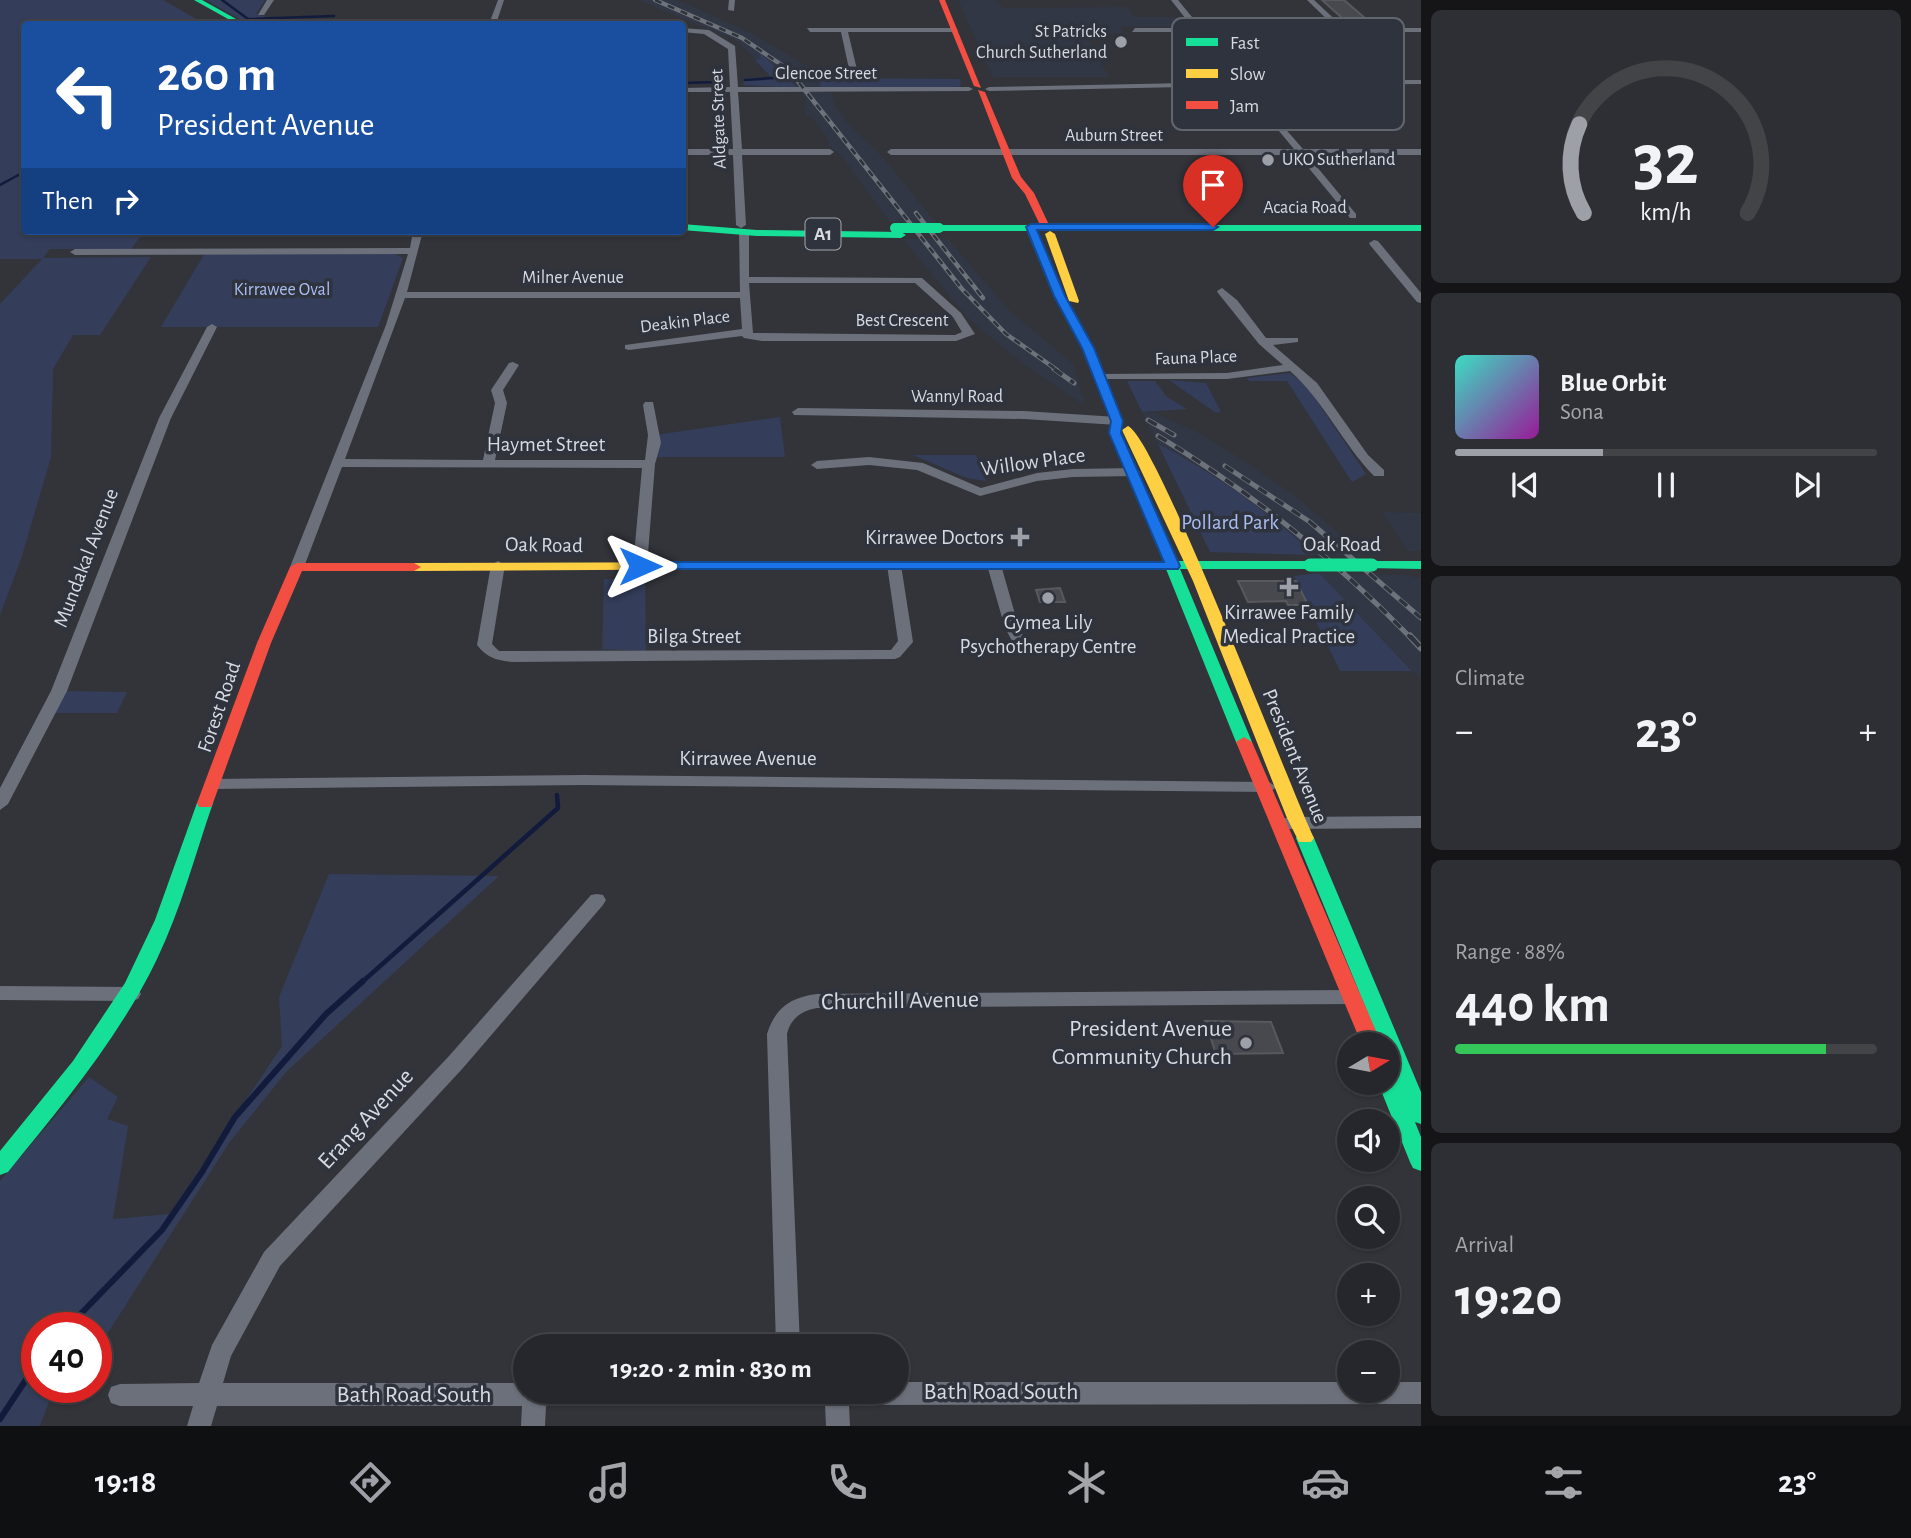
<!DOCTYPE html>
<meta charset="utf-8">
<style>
body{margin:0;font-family:"Alegreya Sans",sans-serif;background:#2e2f34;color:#f1f3f6;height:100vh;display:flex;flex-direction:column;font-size:26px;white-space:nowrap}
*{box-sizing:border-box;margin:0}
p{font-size:23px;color:#a4a5a9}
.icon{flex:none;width:38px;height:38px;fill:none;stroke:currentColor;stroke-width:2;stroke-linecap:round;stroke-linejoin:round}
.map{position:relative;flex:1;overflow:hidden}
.side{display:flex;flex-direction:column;gap:10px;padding:10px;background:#151518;width:490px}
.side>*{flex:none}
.guide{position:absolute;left:21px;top:21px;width:665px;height:214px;border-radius:7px;box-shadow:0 2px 5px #0004,0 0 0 2px #424448;background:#1a4fa0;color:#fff;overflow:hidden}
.needle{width:46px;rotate:80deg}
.controls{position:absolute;left:1337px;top:1032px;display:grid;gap:14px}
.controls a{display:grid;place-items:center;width:63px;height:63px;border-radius:50%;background:#26272c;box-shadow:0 2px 5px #0004,0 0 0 2px #424448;font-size:35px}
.speed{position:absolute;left:21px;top:1312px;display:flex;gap:14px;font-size:35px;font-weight:700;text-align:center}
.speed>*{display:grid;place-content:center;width:91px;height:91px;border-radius:50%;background:#26272c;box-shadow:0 2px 5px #0004,0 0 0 2px #424448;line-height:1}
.speed .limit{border:10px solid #d22;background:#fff;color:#111}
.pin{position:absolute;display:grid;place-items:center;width:60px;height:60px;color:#fff;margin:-72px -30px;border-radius:50% 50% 50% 0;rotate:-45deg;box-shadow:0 0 7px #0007}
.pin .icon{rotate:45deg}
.me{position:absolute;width:77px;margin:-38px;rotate:90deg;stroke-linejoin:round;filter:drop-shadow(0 0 5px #0008)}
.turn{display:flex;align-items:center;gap:24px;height:147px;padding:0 21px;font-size:32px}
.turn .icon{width:91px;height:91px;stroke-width:2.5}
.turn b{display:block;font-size:49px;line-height:60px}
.then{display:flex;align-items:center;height:66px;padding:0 21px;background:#0003;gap:14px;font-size:26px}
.big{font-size:52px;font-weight:600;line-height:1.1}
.side .tile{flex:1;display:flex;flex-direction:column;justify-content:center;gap:10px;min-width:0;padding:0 24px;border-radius:10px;background:#2e2f34}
.side .dial{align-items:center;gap:0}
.dial svg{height:182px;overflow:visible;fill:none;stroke:#424448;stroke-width:7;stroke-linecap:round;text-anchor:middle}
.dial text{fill:#f1f3f6;stroke:none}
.song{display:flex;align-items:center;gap:21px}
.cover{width:84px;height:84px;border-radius:10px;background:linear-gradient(135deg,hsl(170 70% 55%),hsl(300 70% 35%))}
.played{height:7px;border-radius:4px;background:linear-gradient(90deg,#9da0a7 35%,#424448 35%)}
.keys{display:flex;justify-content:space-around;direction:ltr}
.heat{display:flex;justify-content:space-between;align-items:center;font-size:38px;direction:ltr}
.charge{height:10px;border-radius:5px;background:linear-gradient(90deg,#34c759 88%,#424448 0)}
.trip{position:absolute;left:513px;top:1334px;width:396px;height:70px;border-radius:35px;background:#26272c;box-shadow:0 2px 5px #0004,0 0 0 2px #424448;font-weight:600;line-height:70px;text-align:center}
.tab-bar{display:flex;height:112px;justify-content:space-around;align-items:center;background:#0f1012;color:#a4a5a9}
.tab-bar .icon{width:49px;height:49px}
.tab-bar .active{color:#9da0a7}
.tab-bar b{font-size:32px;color:#f1f3f6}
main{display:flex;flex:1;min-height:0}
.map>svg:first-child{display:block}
.built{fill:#323746}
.green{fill:#343e5b}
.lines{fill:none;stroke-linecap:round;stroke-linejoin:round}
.stream-far2{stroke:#121b3c;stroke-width:2.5}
.stream-far1{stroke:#121b3c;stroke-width:4.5}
.stream{stroke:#121b3c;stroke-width:6}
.building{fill:#47494e;stroke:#58595e;stroke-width:2}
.street{fill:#6c707b;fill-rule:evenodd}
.fast{fill:#16e098;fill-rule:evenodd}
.slow{fill:#ffcf43;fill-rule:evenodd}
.jam{fill:#f24e42;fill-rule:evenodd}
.rail-far2-casing{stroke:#6e727a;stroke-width:4.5}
.rail-far1-casing{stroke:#6e727a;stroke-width:5}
.rail-casing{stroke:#6e727a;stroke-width:7}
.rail-far2{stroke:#2f333d;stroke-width:2.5;stroke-dasharray:7;stroke-linecap:butt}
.rail-far1{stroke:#2f333d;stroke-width:3.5;stroke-dasharray:10;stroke-linecap:butt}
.rail{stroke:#2f333d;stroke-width:4.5;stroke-dasharray:14;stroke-linecap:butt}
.fast-bridge-far1{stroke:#16e098;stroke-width:10}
.fast-bridge{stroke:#16e098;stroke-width:13}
.route{fill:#1a73e8;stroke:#114b97;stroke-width:2}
.poi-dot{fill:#9da0a7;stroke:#2f333d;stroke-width:2.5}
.labels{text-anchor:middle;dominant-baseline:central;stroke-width:7;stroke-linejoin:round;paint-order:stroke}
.far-poi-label{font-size:18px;fill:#d7dae1;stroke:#2f333d;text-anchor:end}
.far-street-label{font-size:18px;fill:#d7dae1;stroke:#2f333d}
.far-park-label{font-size:18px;fill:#aabef3;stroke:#2f333d}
.shield{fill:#2f333d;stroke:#a5a8b0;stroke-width:2}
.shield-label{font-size:19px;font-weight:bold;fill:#d7dae1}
.street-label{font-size:21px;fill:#d7dae1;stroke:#2f333d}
.park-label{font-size:21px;fill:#aabef3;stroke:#2f333d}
.poi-label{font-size:21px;fill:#d7dae1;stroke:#2f333d}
.near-street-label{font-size:24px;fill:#d7dae1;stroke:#2f333d}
.near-poi-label{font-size:24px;fill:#d7dae1;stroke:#2f333d;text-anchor:end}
.key{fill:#2f333d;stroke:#61656e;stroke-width:2}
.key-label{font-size:19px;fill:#d7dae1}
</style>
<main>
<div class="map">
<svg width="1421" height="1426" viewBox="0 0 1421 1426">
<rect width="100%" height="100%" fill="#32343a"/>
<g class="built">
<polygon points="638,0 678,0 751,33 807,66 819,78 824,93 832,93 835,106 849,124 882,156 936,223 890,222 841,155 829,146 829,140 812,117 806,115 805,98 801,93 805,92 801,88 783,88 738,41"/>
<polygon points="958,0 998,0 1002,8 1127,7 1134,17 1176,17 1184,26 1120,27 1123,33 1085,33 1109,77 993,77"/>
<polygon points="903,239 948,239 1009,310 1073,364 1085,406 1021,362 969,319"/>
<polygon points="1142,412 1155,413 1197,432 1244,461 1294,495 1365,556 1314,555 1259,505 1197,465 1158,444"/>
<polygon points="1383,512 1421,513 1421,551 1408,551"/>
<polygon points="1319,573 1408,575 1421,579 1421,679"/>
</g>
<g class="green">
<polygon points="0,0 163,0 205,24 24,24 24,231 145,231 131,249 50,249 43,258 151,257 100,335 73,335 53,369 51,457 21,559 0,615 0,304 42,259 0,259"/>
<polygon points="206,0 265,0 256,14 264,16 274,24 249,24"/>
<polygon points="759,52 798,88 743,85 746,78 772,78 755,60 761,59"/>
<polygon points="819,78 960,79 961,84 959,87 821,88"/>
<polygon points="205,253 395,254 403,258 378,327 161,327"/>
<polygon points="1290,373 1307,386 1366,474 1352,482 1287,381 1249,381 1247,378"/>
<polygon points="1169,380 1206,383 1221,412 1216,413"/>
<polygon points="1127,381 1155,381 1167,397 1187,409 1142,412"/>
<polygon points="780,417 785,457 654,457 655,435"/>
<path d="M1158,444C1216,474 1266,509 1314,555L1210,552Z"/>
<polygon points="913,455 976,455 986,481 967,478"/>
<polygon points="1319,573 1412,671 1340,671 1294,576"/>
<polygon points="604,579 645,579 646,651 602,649"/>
<polygon points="59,691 127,692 117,713 48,713"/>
<polygon points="329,874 499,876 287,1071 229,1143 104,1339 96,1345 96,1328 37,1328 37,1388 54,1388 40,1426 0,1426 0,1181 89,1077 118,1097 107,1119 128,1126 113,1219 170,1214 282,1046 279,997"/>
</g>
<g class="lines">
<g class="stream-far2">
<polyline points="222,0 248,19 334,16"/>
<polyline points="745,80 773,78"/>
<polyline points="682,83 719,82"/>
<polyline points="0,185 24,172"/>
</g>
<polyline class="stream-far1" points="361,983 558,808 557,795"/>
<g class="stream">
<polyline points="67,1328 162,1230 202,1172 235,1117 326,1014 363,981"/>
<polyline points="0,1419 37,1363"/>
</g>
</g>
<g class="building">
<polygon points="1322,0 1344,0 1373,25 1350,25"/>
<polygon points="1238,581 1296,581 1308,605 1288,605 1286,601 1248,602"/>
<polygon points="1060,588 1065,602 1040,602 1036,590"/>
<polygon points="1205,1021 1271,1022 1283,1053 1216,1054"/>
</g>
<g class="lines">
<g class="street">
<polygon points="267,0 274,0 264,15 258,15"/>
<polygon points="498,0 504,0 496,24 489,24"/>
<polygon points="729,0 735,0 734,11 728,10"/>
<polygon points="1171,0 1178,0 1201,28 1336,28 1307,0 1314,0 1344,28 1421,28 1421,32 1349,32 1400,80 1421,80 1421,84 1256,85 1253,81 1391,80 1340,32 1205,32 1244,79 1237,81 1197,32 1132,32 1135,28 1193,28"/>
<polygon points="682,28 709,30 735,46 738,87 969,87 973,89 969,91 738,92 742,149 830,149 834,152 830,155 742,155 746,225 741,228 736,225 733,155 682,155 682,149 733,149 730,92 682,92 682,88 730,87 728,49 704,34 682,32"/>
<polygon points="807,28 954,28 958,30 954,32 848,32 859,78 855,80 851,78 841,32 810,32"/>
<polygon points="1235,82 1232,86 989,91 985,89 989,87"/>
<polygon points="1247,85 1303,149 1421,149 1421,155 1307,155 1356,214 1356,218 1350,218 1298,155 891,155 887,152 891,149 1294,149 1244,89"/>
<path d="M744,229L749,232V277L922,278L961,313L975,334L956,341H762L744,338L742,336L629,350L625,349V345L742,329L740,298H405L345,459L483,460L495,403L491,390L509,363L513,362L519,365L503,390L507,403L495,460H645L648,435L643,405L645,402H653L661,443L655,464L647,566L640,570L633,566L642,468L342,467L304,567L302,570H292L290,567L386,325L408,254L75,255L70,252L75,249L410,248L413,231H423L407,292H740L739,232ZM749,283H915L953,317L962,332L955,335L753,333Z"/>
<polygon points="477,231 640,231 641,232 636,235 482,234"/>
<polygon points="1374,240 1378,241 1421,293 1421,303 1417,302 1370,245 1369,243"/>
<path d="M1222,288L1237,300L1266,338H1298V342L1273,345L1317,383L1368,455L1384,470V476H1374C1342,443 1324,401 1290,371L1227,379H1096V375L1100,374L1227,373L1283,365L1259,344L1218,293L1217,291Z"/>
<polygon points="212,324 217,327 171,418 67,691 8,804 0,810 0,788 51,691 159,418 207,327"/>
<polygon points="798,408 1024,411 1117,417 1123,421 1117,425 1024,419 794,415 792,412"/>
<polygon points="869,457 923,463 981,488 1037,473 1073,469 1134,468 1140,472 1134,476 1073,477 1037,481 980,496 917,470 869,465 817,469 811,465 817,461"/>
<path d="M498,561L505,565L492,644L499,651L891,650L898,641L887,565L894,561L901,565L913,642L900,657L895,659L512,662C496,660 487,658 477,645L491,565Z"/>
<polygon points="994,561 1001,565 1019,628 1032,652 1030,655 1020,655 1005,628 987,565"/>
<polygon points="583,775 1269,782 1277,787 1269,792 583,785 213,789 205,784 213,779"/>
<polygon points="1421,816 1421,828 1289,829 1283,827 1280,823 1283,819 1289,817"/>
<polygon points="597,894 603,895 606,900 603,905 463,1068 280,1266 231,1356 223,1383 525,1383 525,1391 896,1391 896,1382 1349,1382 1349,1391 1388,1391 1388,1382 1421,1382 1421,1404 849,1405 850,1426 826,1426 825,1405 546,1406 545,1426 521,1426 522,1406 217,1406 211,1426 187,1426 193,1406 120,1406 111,1403 108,1395 111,1387 120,1384 199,1383 212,1345 264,1252 449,1056 591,895"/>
<polygon points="0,986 131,987 138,989 141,994 138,999 131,1001 0,1000"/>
<path d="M1352,990L1359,992L1362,997L1359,1002L1352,1004L817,1008C801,1011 791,1018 787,1034L800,1346H776L767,1034C775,1008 791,997 817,994Z"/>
</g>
<g class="fast">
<polygon points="194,0 202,0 245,24 237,24"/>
<polygon points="682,224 757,230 901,232 906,235 901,238 757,236 682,230"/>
<polygon points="1421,225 1421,231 939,231 934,228 939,225"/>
<polygon points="1033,231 1038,234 1064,296 1094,348 1123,421 1121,433 1177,561 1310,561 1317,565 1310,569 1180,569 1252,742 1250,746 1238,746 1236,742 1166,569 771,570 764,566 771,562 1163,561 1109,433 1111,421 1082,348 1054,296 1028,234"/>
<polygon points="1372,561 1421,561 1421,569 1367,568 1365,565 1367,562"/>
<path d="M205,797L213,803C195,855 181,909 157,959C119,1038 62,1105 8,1172L0,1175V1151L73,1061L125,983L155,920L197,803Z"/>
<polygon points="1305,832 1311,834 1314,838 1421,1092 1421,1124 1415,1122 1421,1137 1421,1171 1413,1168 1410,1162 1378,1083 1388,1083 1388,1074 1394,1076 1388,1060 1388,1045 1381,1045 1296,838 1299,834"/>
</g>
<g class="slow">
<polygon points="1050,231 1055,234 1079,301 1078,303 1069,301 1045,234"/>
<path d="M1128,426C1156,437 1289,786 1314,838L1311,842H1299L1287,818L1193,581L1122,430Z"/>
<polygon points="771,562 778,566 776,569 414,571 407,567 414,563"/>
</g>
<g class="jam">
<polygon points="939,0 945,0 981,88 974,86"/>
<polygon points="978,90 985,92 1021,177 1034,193 1050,227 1048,229 1042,229 1025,194 1012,178"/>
<polygon points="297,563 414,563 421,567 414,571 302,571 271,643 213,803 211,807 199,807 197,803 257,643 290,567"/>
<polygon points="1244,737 1252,742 1382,1045 1362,1045 1236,742"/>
</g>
<defs>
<g id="rail-far2">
<polyline points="655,0 742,38 789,70 962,289 1006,334 1057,370"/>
<polyline points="916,213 983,298"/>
</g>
<g id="rail-far1">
<polyline points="1054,369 1074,383"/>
<polyline points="1148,420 1174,435"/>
<path d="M1158,436C1254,494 1333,558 1411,638"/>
<polyline points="1225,466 1310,522 1421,618"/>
</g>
<polyline id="rail" points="1410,636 1421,648"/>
</defs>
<use href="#rail-far2" class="rail-far2-casing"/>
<use href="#rail-far1" class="rail-far1-casing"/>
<use href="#rail" class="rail-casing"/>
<use href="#rail-far2" class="rail-far2"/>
<use href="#rail-far1" class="rail-far1"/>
<use href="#rail" class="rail"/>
<polyline class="fast-bridge-far1" points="895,228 939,228"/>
<polyline class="fast-bridge" points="1310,565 1372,565"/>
</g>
<polygon class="route" points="1031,224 1213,224 1218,227 1213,230 1037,230 1065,296 1094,348 1123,421 1121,433 1180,566 1178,569 635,569 635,563 640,562 1164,562 1109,433 1111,421 1082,348 1054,296 1026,227"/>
<g class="poi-dot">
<circle cx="1121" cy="42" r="7"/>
<circle cx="1268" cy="160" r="7"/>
<path d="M1016.5 526.5h7v7h7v7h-7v7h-7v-7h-7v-7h7z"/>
<path d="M1285.5 576.5h7v7h7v7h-7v7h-7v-7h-7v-7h7z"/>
<circle cx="1048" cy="598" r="7"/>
<circle cx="1246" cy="1043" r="7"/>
</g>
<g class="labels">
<g class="far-poi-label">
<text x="1107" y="32">St Patricks<tspan x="1107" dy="21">Church Sutherland</tspan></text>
<text x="1282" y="160" text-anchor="start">UKO Sutherland</text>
</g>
<g class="far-street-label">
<text x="826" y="74">Glencoe Street</text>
<text transform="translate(719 119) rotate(-92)">Aldgate Street</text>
<text x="1114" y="136">Auburn Street</text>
<text x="1305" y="208">Acacia Road</text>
<text x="573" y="278">Milner Avenue</text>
<text x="902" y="321">Best Crescent</text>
<text transform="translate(685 322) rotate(-7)">Deakin Place</text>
<text transform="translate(1196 358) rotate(-2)">Fauna Place</text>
<text x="957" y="397">Wannyl Road</text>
</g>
<g class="far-park-label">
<text x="282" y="290">Kirrawee Oval</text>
</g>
<rect class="shield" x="805.5" y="218.5" width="35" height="31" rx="5"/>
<g class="shield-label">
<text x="823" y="234">A1</text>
</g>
<g class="street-label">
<text x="546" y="444">Haymet Street</text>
<text transform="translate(1033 462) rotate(-8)">Willow Place</text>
<text x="1342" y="544">Oak Road</text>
<text transform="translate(544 545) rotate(1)">Oak Road</text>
<text transform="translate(86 558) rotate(-69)">Mundakal Avenue</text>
<text x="694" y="636">Bilga Street</text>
<text transform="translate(219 707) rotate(-71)">Forest Road</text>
<text transform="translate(1295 756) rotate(68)">President Avenue</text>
<text x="748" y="758">Kirrawee Avenue</text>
</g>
<g class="park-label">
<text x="1230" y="522">Pollard Park</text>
</g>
<g class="poi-label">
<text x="1004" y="537" text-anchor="end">Kirrawee Doctors</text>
<text x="1289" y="612">Kirrawee Family<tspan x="1289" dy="24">Medical Practice</tspan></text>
<text x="1048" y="622">Gymea Lily<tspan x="1048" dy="24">Psychotherapy Centre</tspan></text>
</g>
<g class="near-street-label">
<text transform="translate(900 1001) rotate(-1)">Churchill Avenue</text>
<text transform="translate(366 1119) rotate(-47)">Erang Avenue</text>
<text x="1001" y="1392">Bath Road South</text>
<text x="414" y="1395">Bath Road South</text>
</g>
<g class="near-poi-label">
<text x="1232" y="1029">President Avenue<tspan x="1232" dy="28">Community Church</tspan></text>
</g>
</g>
<rect x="1172" y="18" width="232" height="112" rx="10" class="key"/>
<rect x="1186" y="38" width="32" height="8" fill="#16e098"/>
<rect x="1186" y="69" width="32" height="9" fill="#ffcf43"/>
<rect x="1186" y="101" width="32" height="8" fill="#f24e42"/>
<g class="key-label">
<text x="1230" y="49">Fast</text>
<text x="1230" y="80">Slow</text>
<text x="1230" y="112">Jam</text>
</g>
</svg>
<div class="controls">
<a><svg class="needle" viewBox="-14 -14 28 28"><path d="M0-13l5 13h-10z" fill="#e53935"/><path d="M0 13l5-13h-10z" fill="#a4a5a9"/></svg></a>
<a><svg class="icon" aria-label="sound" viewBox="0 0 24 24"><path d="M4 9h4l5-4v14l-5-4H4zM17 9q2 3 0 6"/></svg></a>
<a><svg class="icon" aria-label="search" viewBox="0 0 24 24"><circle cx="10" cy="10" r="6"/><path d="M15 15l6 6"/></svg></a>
<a>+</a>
<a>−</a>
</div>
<div class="speed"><div class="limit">40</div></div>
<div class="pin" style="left:1213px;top:227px;background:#d93025"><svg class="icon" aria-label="arrive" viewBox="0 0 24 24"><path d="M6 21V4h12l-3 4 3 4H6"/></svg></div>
<svg class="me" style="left:640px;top:566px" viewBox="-20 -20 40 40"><path d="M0-17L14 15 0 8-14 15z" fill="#1a73e8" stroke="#fff" stroke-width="4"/></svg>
<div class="trip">19:20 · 2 min · 830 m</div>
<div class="guide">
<div class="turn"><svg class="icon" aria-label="left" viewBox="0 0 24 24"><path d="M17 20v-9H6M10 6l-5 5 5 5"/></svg><div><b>260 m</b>President Avenue</div></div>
<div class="then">Then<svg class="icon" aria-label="right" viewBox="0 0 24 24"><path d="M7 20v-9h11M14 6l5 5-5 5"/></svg></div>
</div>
</div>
<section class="side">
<div class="tile dial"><svg viewBox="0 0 100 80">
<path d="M14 69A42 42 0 1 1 86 69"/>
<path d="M14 69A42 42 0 0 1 12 30" stroke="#9da0a7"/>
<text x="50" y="56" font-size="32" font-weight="700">32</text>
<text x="50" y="72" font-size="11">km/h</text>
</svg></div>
<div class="tile">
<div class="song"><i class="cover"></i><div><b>Blue Orbit</b><p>Sona</p></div></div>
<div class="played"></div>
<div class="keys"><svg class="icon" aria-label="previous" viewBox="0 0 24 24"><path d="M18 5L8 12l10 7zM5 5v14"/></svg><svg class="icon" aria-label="pause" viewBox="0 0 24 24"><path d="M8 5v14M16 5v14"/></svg><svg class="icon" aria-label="next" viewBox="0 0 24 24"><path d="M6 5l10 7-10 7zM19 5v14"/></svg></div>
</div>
<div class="tile"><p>Climate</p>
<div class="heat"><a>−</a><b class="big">23°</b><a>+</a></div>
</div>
<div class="tile"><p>Range · 88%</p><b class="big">440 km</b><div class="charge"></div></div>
<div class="tile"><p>Arrival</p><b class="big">19:20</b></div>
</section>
</main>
<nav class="tab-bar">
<b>19:18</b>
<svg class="icon active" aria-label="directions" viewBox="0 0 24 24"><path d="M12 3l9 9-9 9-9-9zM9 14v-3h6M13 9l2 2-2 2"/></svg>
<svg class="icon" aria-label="music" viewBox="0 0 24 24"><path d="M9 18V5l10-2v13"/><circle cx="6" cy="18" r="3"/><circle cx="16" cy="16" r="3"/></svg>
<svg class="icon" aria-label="phone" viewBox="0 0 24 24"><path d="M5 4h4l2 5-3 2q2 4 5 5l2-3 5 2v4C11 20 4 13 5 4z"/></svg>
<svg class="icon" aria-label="climate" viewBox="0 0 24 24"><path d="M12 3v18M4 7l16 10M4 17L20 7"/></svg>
<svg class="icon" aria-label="car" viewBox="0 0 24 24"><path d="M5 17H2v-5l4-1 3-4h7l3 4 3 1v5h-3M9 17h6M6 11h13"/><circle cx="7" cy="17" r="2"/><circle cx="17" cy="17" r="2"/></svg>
<svg class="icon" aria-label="filters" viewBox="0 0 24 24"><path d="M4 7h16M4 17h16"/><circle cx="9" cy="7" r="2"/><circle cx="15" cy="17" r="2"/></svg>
<b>23°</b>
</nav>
